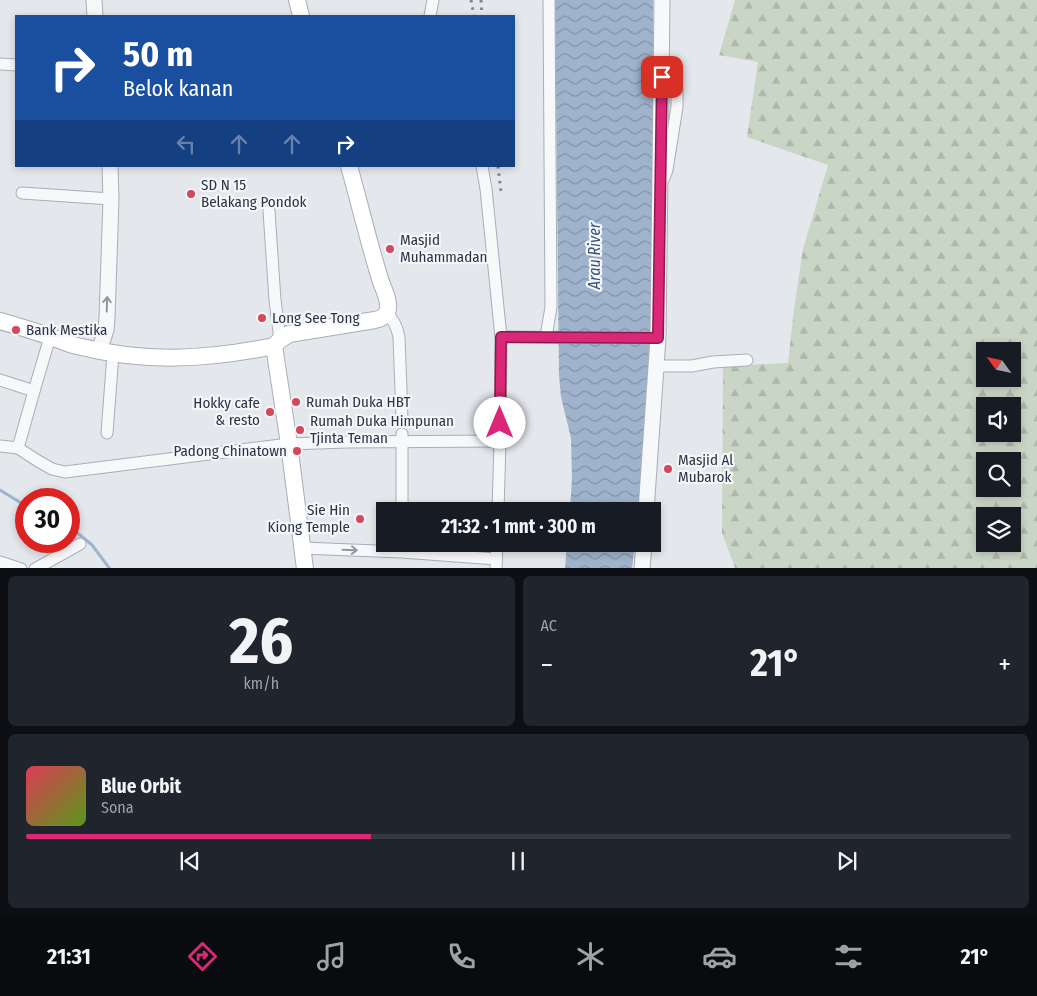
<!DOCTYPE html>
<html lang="id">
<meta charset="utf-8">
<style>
body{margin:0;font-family:"Fira Sans Condensed",sans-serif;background:#20242c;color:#f1f3f6;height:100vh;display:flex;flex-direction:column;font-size:19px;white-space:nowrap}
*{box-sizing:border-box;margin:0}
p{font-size:16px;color:#9ea1a6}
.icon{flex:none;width:28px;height:28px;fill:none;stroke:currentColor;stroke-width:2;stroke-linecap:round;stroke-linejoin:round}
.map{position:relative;height:568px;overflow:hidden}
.panel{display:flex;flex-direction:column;gap:8px;padding:8px;background:#0d0f14;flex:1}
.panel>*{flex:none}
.guide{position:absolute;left:15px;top:15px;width:500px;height:152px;border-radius:0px;box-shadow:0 2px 8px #0003;background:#1a4fa0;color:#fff;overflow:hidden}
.needle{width:32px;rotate:303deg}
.tools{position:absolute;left:976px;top:342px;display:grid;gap:10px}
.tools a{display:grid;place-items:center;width:45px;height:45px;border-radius:0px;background:#171b24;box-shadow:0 2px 8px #0003;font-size:25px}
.speed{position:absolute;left:15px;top:488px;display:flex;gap:10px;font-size:25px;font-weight:700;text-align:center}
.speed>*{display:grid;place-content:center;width:65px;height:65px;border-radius:50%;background:#171b24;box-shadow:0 2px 8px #0003;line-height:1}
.speed .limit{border:8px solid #d22;background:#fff;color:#111}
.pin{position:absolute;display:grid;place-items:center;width:42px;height:42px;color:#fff;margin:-21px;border-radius:10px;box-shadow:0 2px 8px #0006}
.me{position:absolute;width:55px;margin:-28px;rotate:0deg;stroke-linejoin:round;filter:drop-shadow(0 0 4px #0008)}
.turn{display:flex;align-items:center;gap:18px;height:105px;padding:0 25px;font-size:22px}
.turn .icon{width:65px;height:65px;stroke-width:2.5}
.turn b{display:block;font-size:35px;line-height:42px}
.lanes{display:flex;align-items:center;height:48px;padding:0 25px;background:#0003;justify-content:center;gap:25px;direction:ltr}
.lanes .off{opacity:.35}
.big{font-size:38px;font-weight:700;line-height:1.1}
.panel .card{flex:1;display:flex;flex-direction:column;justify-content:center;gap:8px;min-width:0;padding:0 18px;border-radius:8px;background:#20242c}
.panel .dial{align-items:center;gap:0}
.dial b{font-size:65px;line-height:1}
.song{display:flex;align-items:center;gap:15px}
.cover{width:60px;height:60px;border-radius:8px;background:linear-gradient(135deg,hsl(350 70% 55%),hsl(90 70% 35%))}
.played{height:5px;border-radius:2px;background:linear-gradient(90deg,#db2777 35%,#363941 35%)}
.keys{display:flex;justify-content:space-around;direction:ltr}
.heat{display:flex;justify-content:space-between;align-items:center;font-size:28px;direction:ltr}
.panel .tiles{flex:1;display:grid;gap:8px;grid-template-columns:1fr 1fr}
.card:last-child{grid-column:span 2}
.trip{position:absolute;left:376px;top:502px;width:285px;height:50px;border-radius:0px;background:#171b24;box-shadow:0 2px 8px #0003;font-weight:700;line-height:50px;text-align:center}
.dock{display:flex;height:80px;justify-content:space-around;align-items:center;background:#090b0e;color:#9ea1a6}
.dock .icon{width:35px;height:35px}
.dock .on{color:#db2777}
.dock b{font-size:22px;color:#f1f3f6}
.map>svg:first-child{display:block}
.forest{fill:url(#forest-firs);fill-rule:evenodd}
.water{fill:url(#water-waves)}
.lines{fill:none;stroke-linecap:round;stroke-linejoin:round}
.stream{stroke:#9fb4cc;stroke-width:3}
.minor-casing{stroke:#a9aeb7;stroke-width:13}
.tertiary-casing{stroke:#a9aeb7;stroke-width:17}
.secondary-casing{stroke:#a9aeb7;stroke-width:18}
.minor{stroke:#f7f8fa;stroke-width:11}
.tertiary{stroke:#f7f8fa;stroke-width:15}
.secondary{stroke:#fff;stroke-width:16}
.rail{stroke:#7d8696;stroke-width:3;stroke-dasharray:2.5 5;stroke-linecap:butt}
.oneway{stroke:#9196a0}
.route-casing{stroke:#8e194d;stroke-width:12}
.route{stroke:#db2777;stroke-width:9}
.poi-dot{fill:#d1495b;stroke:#f4f6f9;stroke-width:2}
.labels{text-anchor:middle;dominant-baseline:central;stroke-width:4.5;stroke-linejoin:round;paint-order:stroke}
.poi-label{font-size:15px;fill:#2b3445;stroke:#f4f6f9;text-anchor:start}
.water-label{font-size:16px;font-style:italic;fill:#34527a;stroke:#f4f6f9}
</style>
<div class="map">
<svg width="1037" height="569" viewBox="0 0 1037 569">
<defs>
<pattern id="forest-firs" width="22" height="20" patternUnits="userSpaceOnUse" patternTransform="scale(1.25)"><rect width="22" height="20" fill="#c9d6c5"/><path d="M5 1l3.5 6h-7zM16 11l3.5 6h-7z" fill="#adb8ab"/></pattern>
<pattern id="water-waves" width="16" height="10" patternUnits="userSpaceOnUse" patternTransform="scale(1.25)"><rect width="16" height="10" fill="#9fb4cc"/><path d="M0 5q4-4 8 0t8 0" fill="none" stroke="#8293a7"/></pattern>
</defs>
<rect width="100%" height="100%" fill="#e4e7ec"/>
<path class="forest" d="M735,0H1037V568H735L722,533L723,366L788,363L794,309L803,249L828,165L747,137L758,62L719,55ZM985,351H1012V379H985ZM985,406H1012V434H985ZM985,461H1012V489H985ZM985,516H1012V544H985Z"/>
<g class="water">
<polygon points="555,0 653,0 653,331 639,511 570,511 572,478 571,438 561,397 559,375"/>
<polygon points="567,544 635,544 632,568 565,568"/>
</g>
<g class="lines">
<g class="stream">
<polyline points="0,490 26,506"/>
<polyline points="69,526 92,545 110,569"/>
</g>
<defs>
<g id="minor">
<polyline points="430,16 433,0"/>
<polyline points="0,64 16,65"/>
<polyline points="662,77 672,79 675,81 677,89 677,107 667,170 664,178"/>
<polyline points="482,166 486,189 501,337 500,441 498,511"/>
<polyline points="22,193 111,199"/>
<polyline points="269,211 275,300 280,340"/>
<path d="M387,313C394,320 397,327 399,337L402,419"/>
<polyline points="501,337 658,338"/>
<polyline points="546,337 551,307 549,0"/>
<polyline points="656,366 692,366 713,362 747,360"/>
<polyline points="0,380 34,391"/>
<polyline points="107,433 113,354"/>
<polyline points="0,446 18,448 38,461 52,469 65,472 289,444 347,442 500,441"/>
<polyline points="18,448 34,391 50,337"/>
<polyline points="402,511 402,434"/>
<polyline points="302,548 402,552 496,559"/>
<polyline points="0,562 21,569"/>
<polyline points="35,569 80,544"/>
<polyline points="496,569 497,544"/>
</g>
<g id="tertiary">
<polyline points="94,0 95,16"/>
<polyline points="99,351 106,330 107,318 111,199 110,166"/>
<polyline points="646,511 658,338 662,0"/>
<polyline points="642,569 644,544"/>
</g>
<g id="secondary">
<polyline points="297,0 301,16"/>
<path d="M0,321C17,326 34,331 51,337C60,340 68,344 77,346C145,363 206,360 274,346"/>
<path d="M274,346L280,340L289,334L375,320C380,319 385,317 387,312C391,304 384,290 381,282C369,244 360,205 349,166"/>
<polyline points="274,346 289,444 305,569"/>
</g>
</defs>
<use href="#minor" class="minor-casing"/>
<use href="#tertiary" class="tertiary-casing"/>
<use href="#secondary" class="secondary-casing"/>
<use href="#minor" class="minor"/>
<use href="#tertiary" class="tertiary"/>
<use href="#secondary" class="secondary"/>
<g class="rail">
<polyline points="471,0 474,16"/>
<polyline points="481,0 482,16"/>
<polyline points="498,166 501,192"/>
</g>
</g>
<defs><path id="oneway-shaft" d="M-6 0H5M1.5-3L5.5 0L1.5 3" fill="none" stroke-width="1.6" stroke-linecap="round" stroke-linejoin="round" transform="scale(1.25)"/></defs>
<g class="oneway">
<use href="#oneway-shaft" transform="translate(107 304) rotate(-88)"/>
<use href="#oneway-shaft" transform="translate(350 550) rotate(2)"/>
</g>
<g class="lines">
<defs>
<polyline id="route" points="500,423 501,337 658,338 662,77"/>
</defs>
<use href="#route" class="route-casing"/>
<use href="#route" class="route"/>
</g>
<g class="poi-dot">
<circle cx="191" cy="194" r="5"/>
<circle cx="390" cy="249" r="5"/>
<circle cx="262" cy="318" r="5"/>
<circle cx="16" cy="330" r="5"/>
<circle cx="296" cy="402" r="5"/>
<circle cx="270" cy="412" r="5"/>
<circle cx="300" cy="430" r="5"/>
<circle cx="297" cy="451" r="5"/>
<circle cx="668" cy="469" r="5"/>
<circle cx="360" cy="519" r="5"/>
</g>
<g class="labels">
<g class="poi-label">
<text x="201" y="185">SD N 15<tspan x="201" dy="17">Belakang Pondok</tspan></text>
<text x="400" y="240">Masjid<tspan x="400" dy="17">Muhammadan</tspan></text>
<text x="272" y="318">Long See Tong</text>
<text x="26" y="330">Bank Mestika</text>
<text x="306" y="402">Rumah Duka HBT</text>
<text x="260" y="403" text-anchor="end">Hokky cafe<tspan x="260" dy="17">&amp; resto</tspan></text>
<text x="310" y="421">Rumah Duka Himpunan<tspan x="310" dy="17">Tjinta Teman</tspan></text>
<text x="287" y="451" text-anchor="end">Padong Chinatown</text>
<text x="678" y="460">Masjid Al<tspan x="678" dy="17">Mubarok</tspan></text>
<text x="350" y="510" text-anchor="end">Sie Hin<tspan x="350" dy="17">Kiong Temple</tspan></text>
</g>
<g class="water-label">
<text transform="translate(594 256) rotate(-90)">Arau River</text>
</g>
</g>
</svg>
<div class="tools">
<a><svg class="needle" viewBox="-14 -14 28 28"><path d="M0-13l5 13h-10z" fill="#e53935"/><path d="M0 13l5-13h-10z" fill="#9ea1a6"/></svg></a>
<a><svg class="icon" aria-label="sound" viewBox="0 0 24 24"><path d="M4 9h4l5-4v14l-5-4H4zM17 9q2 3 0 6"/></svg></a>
<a><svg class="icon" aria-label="search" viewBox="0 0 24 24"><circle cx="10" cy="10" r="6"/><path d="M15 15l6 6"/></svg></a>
<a><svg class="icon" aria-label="layers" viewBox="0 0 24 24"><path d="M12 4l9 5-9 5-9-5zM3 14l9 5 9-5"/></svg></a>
</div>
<div class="speed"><div class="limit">30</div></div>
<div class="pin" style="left:662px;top:77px;background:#d93025"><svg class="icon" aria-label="arrive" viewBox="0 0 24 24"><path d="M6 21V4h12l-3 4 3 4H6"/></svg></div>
<svg class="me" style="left:500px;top:423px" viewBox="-20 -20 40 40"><circle r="19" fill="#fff"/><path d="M0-13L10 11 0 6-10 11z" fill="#db2777"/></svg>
<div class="trip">21:32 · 1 mnt · 300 m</div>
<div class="guide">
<div class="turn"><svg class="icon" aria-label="right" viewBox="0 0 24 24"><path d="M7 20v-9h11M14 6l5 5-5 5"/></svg><div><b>50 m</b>Belok kanan</div></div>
<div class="lanes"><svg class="icon off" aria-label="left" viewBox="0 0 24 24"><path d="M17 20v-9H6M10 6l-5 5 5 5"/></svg><svg class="icon off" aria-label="ahead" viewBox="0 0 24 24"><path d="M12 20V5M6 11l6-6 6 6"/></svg><svg class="icon off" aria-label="ahead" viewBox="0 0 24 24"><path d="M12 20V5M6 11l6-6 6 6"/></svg><svg class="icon" aria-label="right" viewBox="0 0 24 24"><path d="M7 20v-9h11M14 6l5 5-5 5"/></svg></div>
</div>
</div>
<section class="panel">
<div class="tiles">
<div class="card dial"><b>26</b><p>km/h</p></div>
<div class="card"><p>AC</p>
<div class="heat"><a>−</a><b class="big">21°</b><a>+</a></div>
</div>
<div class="card">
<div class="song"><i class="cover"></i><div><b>Blue Orbit</b><p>Sona</p></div></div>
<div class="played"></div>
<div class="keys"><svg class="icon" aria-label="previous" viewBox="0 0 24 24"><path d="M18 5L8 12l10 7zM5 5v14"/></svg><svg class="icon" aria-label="pause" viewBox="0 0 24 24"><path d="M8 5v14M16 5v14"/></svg><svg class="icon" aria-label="next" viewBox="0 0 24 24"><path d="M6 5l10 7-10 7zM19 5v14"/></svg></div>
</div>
</div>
</section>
<nav class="dock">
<b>21:31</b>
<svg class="icon on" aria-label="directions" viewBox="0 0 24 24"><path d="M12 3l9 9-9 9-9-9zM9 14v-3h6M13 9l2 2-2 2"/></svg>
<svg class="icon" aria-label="music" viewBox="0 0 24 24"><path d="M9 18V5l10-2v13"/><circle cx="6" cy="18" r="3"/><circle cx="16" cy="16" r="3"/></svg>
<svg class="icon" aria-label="phone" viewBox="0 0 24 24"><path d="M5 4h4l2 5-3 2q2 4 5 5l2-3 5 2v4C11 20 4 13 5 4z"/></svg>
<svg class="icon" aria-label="climate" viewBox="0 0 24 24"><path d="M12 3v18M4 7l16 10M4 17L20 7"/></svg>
<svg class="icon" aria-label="car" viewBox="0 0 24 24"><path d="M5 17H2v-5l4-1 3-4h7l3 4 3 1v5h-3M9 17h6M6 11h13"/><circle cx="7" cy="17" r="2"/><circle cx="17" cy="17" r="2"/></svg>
<svg class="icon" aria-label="filters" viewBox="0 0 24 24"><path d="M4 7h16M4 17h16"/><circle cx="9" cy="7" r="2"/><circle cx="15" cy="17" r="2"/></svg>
<b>21°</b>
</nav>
